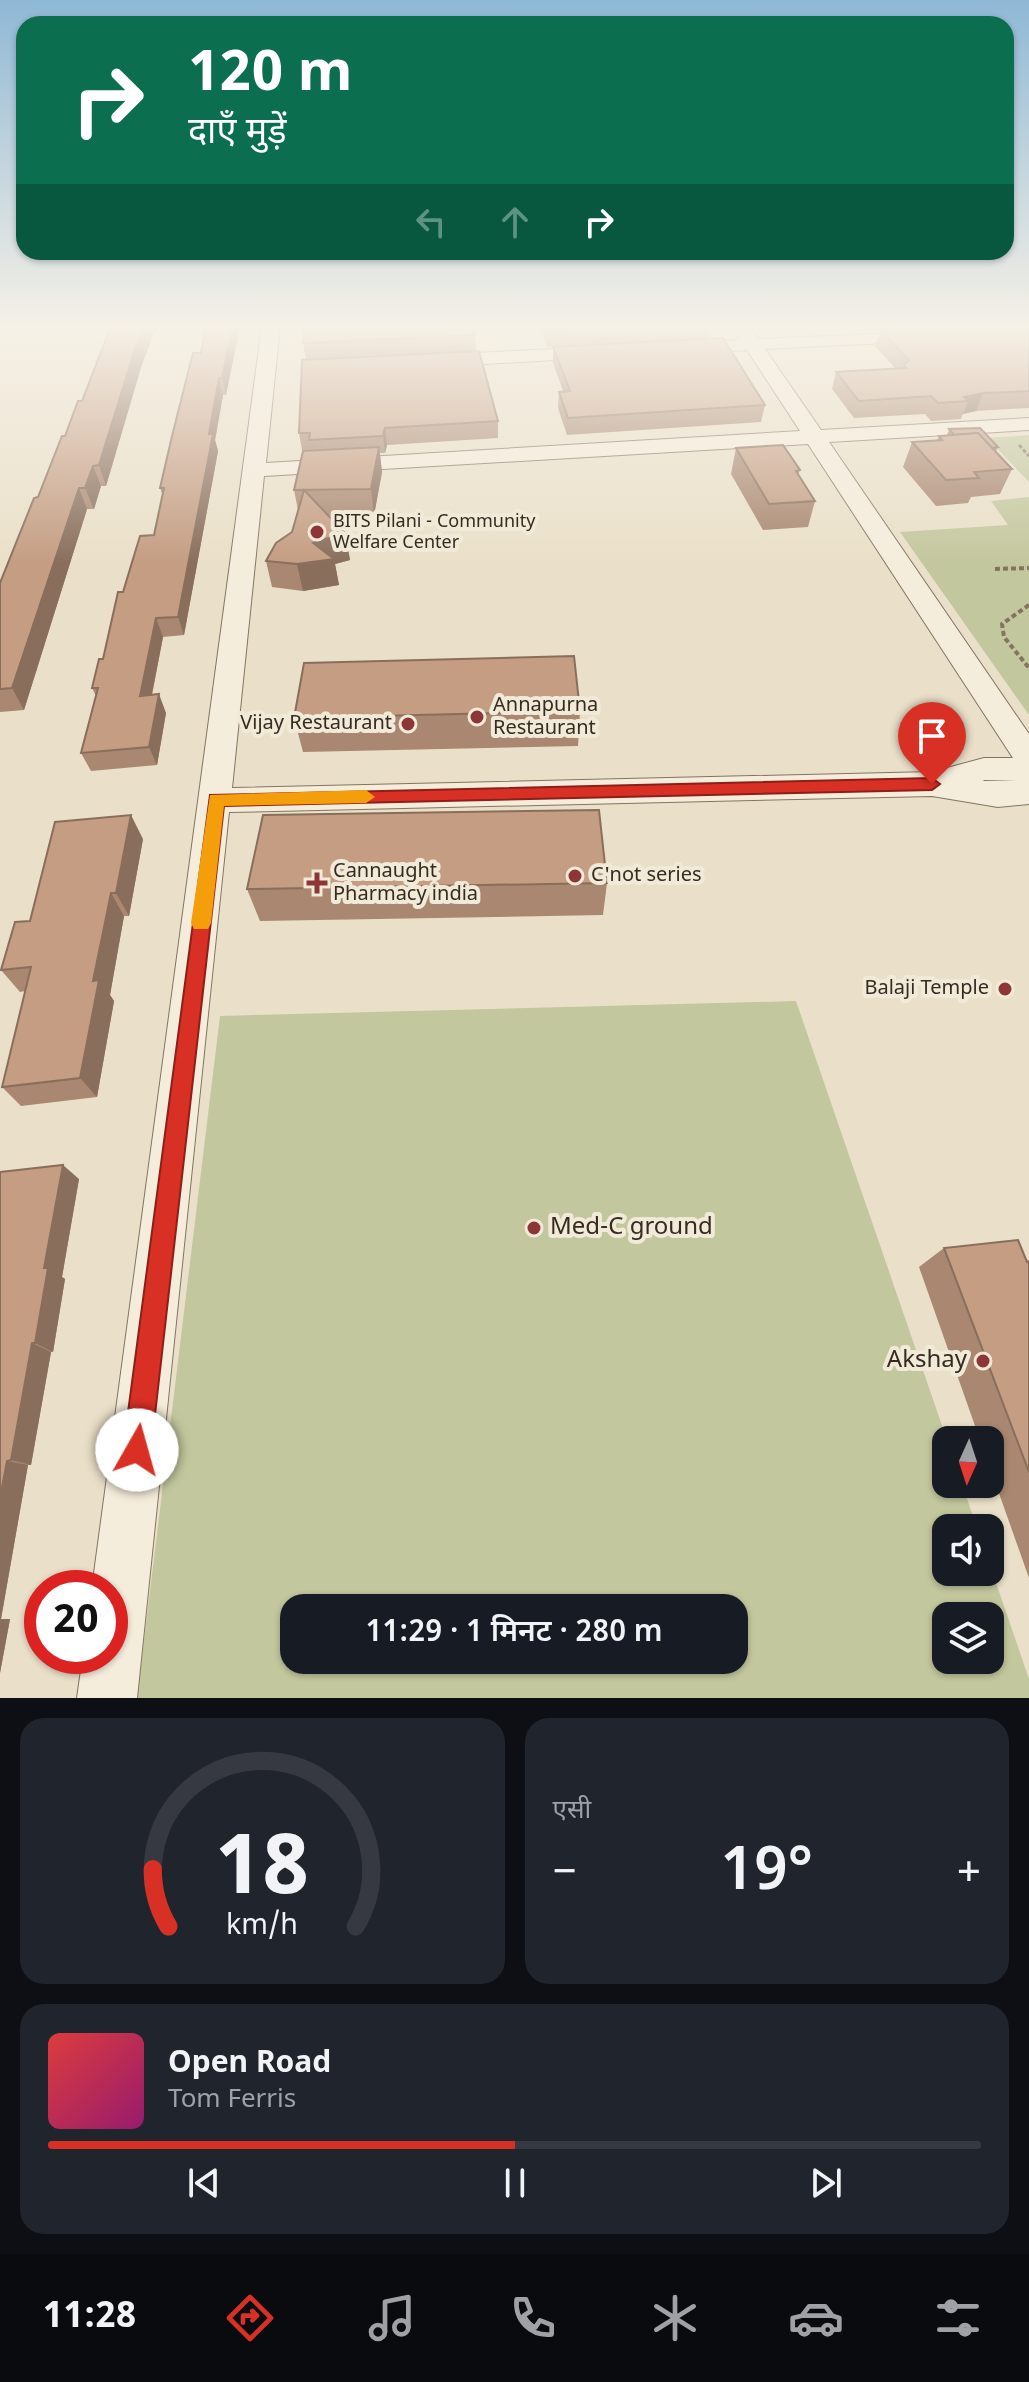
<!DOCTYPE html>
<html lang="hi">
<meta charset="utf-8">
<style>
body{margin:0;font-family:Georgia,"Noto Sans Devanagari",serif;background:#20242c;color:#f1f3f6;height:100vh;display:flex;flex-direction:column;font-size:30px;white-space:nowrap}
*{box-sizing:border-box;margin:0}
p{font-size:26px;color:#9ea1a6}
.icon{flex:none;width:44px;height:44px;fill:none;stroke:currentColor;stroke-width:2;stroke-linecap:round;stroke-linejoin:round}
.map{position:relative;height:1698px;overflow:hidden}
.sheet{display:flex;flex-direction:column;gap:20px;padding:20px;background:#0d0f14;flex:1}
.sheet>*{flex:none}
.guide{position:absolute;left:16px;top:16px;width:998px;height:244px;border-radius:24px;box-shadow:0 2px 6px #0004;background:#0b6e4f;color:#fff;overflow:hidden}
.needle{width:52px;rotate:183deg}
.controls{position:absolute;left:932px;top:1426px;display:grid;gap:16px}
.controls a{display:grid;place-items:center;width:72px;height:72px;border-radius:16px;background:#171b24;box-shadow:0 2px 6px #0004;font-size:40px}
.speed{position:absolute;left:24px;top:1570px;display:flex;gap:16px;font-size:40px;font-weight:700;text-align:center}
.speed>*{display:grid;place-content:center;width:104px;height:104px;border-radius:50%;background:#171b24;box-shadow:0 2px 6px #0004;line-height:1}
.speed .limit{border:12px solid #d22;background:#fff;color:#111}
.pin{position:absolute;display:grid;place-items:center;width:68px;height:68px;color:#fff;margin:-82px -34px;border-radius:50% 50% 50% 0;rotate:-45deg;box-shadow:0 0 8px #0007}
.pin .icon{rotate:45deg}
.me{position:absolute;width:88px;margin:-44px;rotate:7deg;stroke-linejoin:round;filter:drop-shadow(0 0 6px #0008)}
.turn{display:flex;align-items:center;gap:28px;height:168px;padding:0 40px;font-size:36px}
.turn .icon{width:104px;height:104px;stroke-width:2.5}
.turn b{display:block;font-size:56px;line-height:68px}
.lanes{display:flex;align-items:center;height:76px;padding:0 40px;background:#0003;justify-content:center;gap:40px;direction:ltr}
.lanes .off{opacity:.35}
.big{font-size:60px;font-weight:600;line-height:1.1}
.sheet .tile{flex:1;display:flex;flex-direction:column;justify-content:center;gap:12px;min-width:0;padding:0 28px;border-radius:24px;background:#20242c}
.sheet .dial{align-items:center;gap:0}
.dial svg{height:208px;overflow:visible;fill:none;stroke:#363941;stroke-width:7;stroke-linecap:round;text-anchor:middle}
.dial text{fill:#f1f3f6;stroke:none}
.song{display:flex;align-items:center;gap:24px}
.cover{width:96px;height:96px;border-radius:12px;background:linear-gradient(135deg,hsl(0 70% 55%),hsl(320 70% 35%))}
.played{height:8px;border-radius:4px;background:linear-gradient(90deg,#d93025 50%,#363941 50%)}
.keys{display:flex;justify-content:space-around;direction:ltr}
.heat{display:flex;justify-content:space-between;align-items:center;font-size:44px;direction:ltr}
.sheet .tiles{flex:1;display:grid;gap:20px;grid-template-columns:1fr 1fr}
.tile:last-child{grid-column:span 2}
.trip{position:absolute;left:280px;top:1594px;width:468px;height:80px;border-radius:24px;background:#171b24;box-shadow:0 2px 6px #0004;font-weight:600;line-height:80px;text-align:center}
.tabs{display:flex;height:128px;justify-content:space-around;align-items:center;background:#090b0e;color:#9ea1a6}
.tabs .icon{width:56px;height:56px}
.tabs .current{color:#d93025}
.tabs b{font-size:36px;color:#f1f3f6}
.map>svg:first-child{display:block}
.green{fill:#c3c79e;fill-rule:evenodd}
.lines{fill:none;stroke-linecap:round;stroke-linejoin:round}
.minor-casing{stroke:#847360;stroke-width:2}
.path-far1{stroke:#847360;stroke-width:3;stroke-dasharray:4 2;stroke-linecap:butt}
.path{stroke:#847360;stroke-width:4;stroke-dasharray:5 3;stroke-linecap:butt}
.minor{fill:#f5eddc;fill-rule:evenodd}
.wall{fill:#a98771}
.shaded-wall{fill:#896e5c}
.building{fill:#c49d83;stroke:#896e5c;stroke-width:2}
.route{fill:#d93025;stroke:#8d1f18;stroke-width:2}
.slow{fill:#f59e0b}
.poi-dot{fill:#8d3638;stroke:#f2ead8;stroke-width:3}
.labels{text-anchor:middle;dominant-baseline:central;stroke-width:8;stroke-linejoin:round;paint-order:stroke}
.far-poi-label{font-size:18px;fill:#362b21;stroke:#f2ead8;text-anchor:start}
.poi-label{font-size:20px;fill:#362b21;stroke:#f2ead8;text-anchor:start}
.near-poi-label{font-size:24px;fill:#362b21;stroke:#f2ead8;text-anchor:start}
</style>
<div class="map">
<svg width="1029" height="1698" viewBox="0 0 1029 1698">
<rect width="100%" height="100%" fill="#eae0c9"/>
<g class="green">
<polygon points="1029,435 1029,482 987,438"/>
<polygon points="1029,497 1029,715 900,532 1008,525 991,501"/>
<path d="M796,1001L947,1440L946,1484H962L977,1528H946V1572H990V1565L1029,1679V1698H137L220,1016ZM294,1608H734V1660H294ZM946,1616H990V1660H946Z"/>
</g>
<g class="lines">
<defs>
<g id="minor">
<path d="M262,326H280L266,463L800,431L747,350L682,354L673,348L682,342L740,340L734,330L737,326H749L758,339L931,332L934,336L931,340L925,341L765,349L821,430L1029,418V430L829,442L1029,734V804L998,807L932,796L229,812L137,1698H77L83,1656H110V1588H92ZM808,444L1013,758H984L932,772L232,788L264,476ZM983,781L984,780L1018,781Z"/>
<polygon points="597,347 604,349 606,353 604,357 434,367 424,361 434,355"/>
</g>
</defs>
<use href="#minor" class="minor-casing"/>
<polyline class="path-far1" points="1019,445 1029,456"/>
<g class="path">
<polyline points="995,569 1029,568"/>
<polyline points="1029,605 1002,624 1004,637 1029,668"/>
</g>
<use href="#minor" class="minor"/>
</g>
<g class="wall">
<polygon points="111,326 159,326 157,333 154,333 142,364 106,486 101,486 94,509 87,509 24,710 0,712 0,583 65,436 82,401"/>
<polygon points="240,326 226,395 223,395 215,440 218,451 184,635 163,637 152,695 166,713 157,765 91,771 81,753 96,696 92,688 103,659 123,592 154,535 163,496 160,488 201,353"/>
<polygon points="539,326 712,326 710,339 547,347"/>
<polygon points="857,326 1029,326 1029,408 976,411 963,414 961,419 931,421 925,414 854,418 832,389 836,372 895,368 875,346 880,330 862,331"/>
<polygon points="475,335 476,351 306,359 303,343"/>
<polygon points="553,347 765,405 761,422 567,435 558,408 559,392 563,391 553,363"/>
<polygon points="498,421 498,438 387,445 385,453 380,453 382,472 374,515 328,516 345,533 350,560 335,564 339,585 303,591 272,587 266,561 292,532 298,510 294,490 311,451 302,450 299,433"/>
<polygon points="949,429 998,447 996,452 1012,469 1000,494 971,497 968,503 936,506 903,467 912,442 937,440 939,436 947,435"/>
<polygon points="736,448 800,470 798,475 815,501 808,527 763,530 731,474"/>
<polygon points="580,711 578,746 303,752 294,718"/>
<polygon points="143,839 129,916 124,916 110,995 114,1001 97,1097 21,1106 2,1087 25,991 20,992 1,970 30,921"/>
<polygon points="607,883 603,915 260,921 247,889"/>
<polygon points="0,1172 79,1179 62,1277 65,1279 53,1352 51,1352 31,1465 28,1465 1,1619 10,1619 0,1673"/>
<polygon points="944,1248 1029,1261 1029,1578 990,1468 990,1440 980,1440 919,1267"/>
</g>
<g class="shaded-wall">
<polygon points="144,326 152,326 154,333 142,364 106,486 99,465 136,345"/>
<polygon points="233,326 240,326 226,395 222,378"/>
<polygon points="219,378 223,395 215,440 218,451 184,635 178,617"/>
<polygon points="983,393 976,411 963,414 968,401 964,397"/>
<polygon points="385,428 387,445 385,453 383,436"/>
<polygon points="379,447 382,472 374,515 371,489"/>
<polygon points="93,466 101,486 94,509 85,488"/>
<polygon points="79,488 87,509 24,710 12,688"/>
<polygon points="345,533 350,560 335,564 339,585 303,591 297,564 313,543"/>
<polygon points="156,618 163,637 148,714 140,696"/>
<polygon points="159,694 166,713 157,765 149,747"/>
<polygon points="131,815 143,839 129,916 116,893"/>
<polygon points="111,893 124,916 110,995 114,1001 97,1097 80,1078 93,981"/>
<polygon points="63,1165 79,1179 62,1277 65,1279 53,1352 35,1343 44,1268"/>
<polygon points="32,1343 51,1352 31,1465 11,1460"/>
<polygon points="7,1461 28,1465 1,1619 10,1619 0,1673 0,1498"/>
</g>
<g class="building">
<polygon points="111,326 144,326 136,345 99,465 93,466 85,488 79,488 12,688 0,689 0,583 34,498 38,497 62,436 65,436 78,401 82,401"/>
<polygon points="206,326 233,326 222,378 219,378 209,434 213,434 178,617 156,618 140,696 159,694 149,747 81,753 98,688 92,688 99,659 103,659 118,592 123,592 140,536 154,535 164,488 160,488 172,436 193,353 201,353"/>
<polygon points="304,326 473,326 475,335 303,343"/>
<polygon points="545,326 646,326 547,331"/>
<polygon points="950,326 1029,326 1029,391 983,393 964,397 968,401 938,403 931,396 859,401 836,372 906,368 904,365 909,360 880,330"/>
<polygon points="723,338 765,405 568,418 559,392 570,391 553,347"/>
<polygon points="479,351 498,421 385,428 383,436 309,440 310,433 299,433 302,360"/>
<polygon points="980,428 998,447 992,448 978,433 954,435 949,429"/>
<polygon points="978,433 1012,469 974,472 979,478 946,480 912,442 942,440 939,436"/>
<polygon points="783,445 800,470 796,471 815,501 769,504 736,448"/>
<polygon points="379,447 371,489 294,490 303,451"/>
<polygon points="304,490 345,533 313,543 334,559 297,564 266,561 276,543 292,532"/>
<polygon points="574,656 580,711 294,718 304,663"/>
<polygon points="599,810 607,883 247,889 263,815"/>
<polygon points="131,815 116,893 111,893 93,981 99,980 80,1078 2,1087 31,967 1,970 15,922 30,921 55,822"/>
<polygon points="63,1165 44,1268 48,1268 35,1343 32,1343 11,1460 7,1461 0,1498 0,1172"/>
<polygon points="1018,1240 1027,1262 1029,1261 1029,1472 944,1248"/>
</g>
<linearGradient id="sky" x2="0" y2="1"><stop stop-color="#8fb8d5"/><stop offset="0.58" stop-color="#f6f1e7"/><stop offset="1" stop-color="#f6f1e7" stop-opacity="0"/></linearGradient>
<rect width="1029" height="564" fill="url(#sky)"/>
<polygon class="route" points="932,778 940,784 932,790 224,806 151,1450 147,1460 137,1464 127,1460 123,1450 210,795"/>
<polygon class="slow" points="366,790 375,797 366,803 224,806 211,923 208,929 194,929 191,923 210,795"/>
<g class="poi-dot">
<circle cx="317" cy="532" r="8"/>
<circle cx="477" cy="717" r="8"/>
<circle cx="408" cy="724" r="8"/>
<circle cx="575" cy="876" r="8"/>
<path d="M313 871h8v8h8v8h-8v8h-8v-8h-8v-8h8z"/>
<circle cx="1005" cy="989" r="8"/>
<circle cx="534" cy="1228" r="8"/>
<circle cx="983" cy="1361" r="8"/>
</g>
<g class="labels">
<g class="far-poi-label">
<text x="333" y="522">BITS Pilani - Community<tspan x="333" dy="21">Welfare Center</tspan></text>
</g>
<g class="poi-label">
<text x="493" y="706">Annapurna<tspan x="493" dy="23">Restaurant</tspan></text>
<text x="392" y="724" text-anchor="end">Vijay Restaurant</text>
<text x="333" y="872">Cannaught<tspan x="333" dy="23">Pharmacy india</tspan></text>
<text x="591" y="876">C'not series</text>
<text x="989" y="989" text-anchor="end">Balaji Temple</text>
</g>
<g class="near-poi-label">
<text x="550" y="1228">Med-C ground</text>
<text x="967" y="1361" text-anchor="end">Akshay</text>
</g>
</g>
</svg>
<div class="controls">
<a><svg class="needle" viewBox="-14 -14 28 28"><path d="M0-13l5 13h-10z" fill="#e53935"/><path d="M0 13l5-13h-10z" fill="#9ea1a6"/></svg></a>
<a><svg class="icon" aria-label="sound" viewBox="0 0 24 24"><path d="M4 9h4l5-4v14l-5-4H4zM17 9q2 3 0 6"/></svg></a>
<a><svg class="icon" aria-label="layers" viewBox="0 0 24 24"><path d="M12 4l9 5-9 5-9-5zM3 14l9 5 9-5"/></svg></a>
</div>
<div class="speed"><div class="limit">20</div></div>
<div class="pin" style="left:932px;top:784px;background:#d93025"><svg class="icon" aria-label="arrive" viewBox="0 0 24 24"><path d="M6 21V4h12l-3 4 3 4H6"/></svg></div>
<svg class="me" style="left:137px;top:1450px" viewBox="-20 -20 40 40"><circle r="19" fill="#fff"/><path d="M0-13L10 11 0 6-10 11z" fill="#d93025"/></svg>
<div class="trip">11:29 · 1 मिनट · 280 m</div>
<div class="guide">
<div class="turn"><svg class="icon" aria-label="right" viewBox="0 0 24 24"><path d="M7 20v-9h11M14 6l5 5-5 5"/></svg><div><b>120 m</b>दाएँ मुड़ें</div></div>
<div class="lanes"><svg class="icon off" aria-label="left" viewBox="0 0 24 24"><path d="M17 20v-9H6M10 6l-5 5 5 5"/></svg><svg class="icon off" aria-label="ahead" viewBox="0 0 24 24"><path d="M12 20V5M6 11l6-6 6 6"/></svg><svg class="icon" aria-label="right" viewBox="0 0 24 24"><path d="M7 20v-9h11M14 6l5 5-5 5"/></svg></div>
</div>
</div>
<section class="sheet">
<div class="tiles">
<div class="tile dial"><svg viewBox="0 0 100 80">
<path d="M14 69A42 42 0 1 1 86 69"/>
<path d="M14 69A42 42 0 0 1 8 47" stroke="#d93025"/>
<text x="50" y="56" font-size="32" font-weight="700">18</text>
<text x="50" y="72" font-size="11">km/h</text>
</svg></div>
<div class="tile"><p>एसी</p>
<div class="heat"><a>−</a><b class="big">19°</b><a>+</a></div>
</div>
<div class="tile">
<div class="song"><i class="cover"></i><div><b>Open Road</b><p>Tom Ferris</p></div></div>
<div class="played"></div>
<div class="keys"><svg class="icon" aria-label="previous" viewBox="0 0 24 24"><path d="M18 5L8 12l10 7zM5 5v14"/></svg><svg class="icon" aria-label="pause" viewBox="0 0 24 24"><path d="M8 5v14M16 5v14"/></svg><svg class="icon" aria-label="next" viewBox="0 0 24 24"><path d="M6 5l10 7-10 7zM19 5v14"/></svg></div>
</div>
</div>
</section>
<nav class="tabs">
<b>11:28</b>
<svg class="icon current" aria-label="directions" viewBox="0 0 24 24"><path d="M12 3l9 9-9 9-9-9zM9 14v-3h6M13 9l2 2-2 2"/></svg>
<svg class="icon" aria-label="music" viewBox="0 0 24 24"><path d="M9 18V5l10-2v13"/><circle cx="6" cy="18" r="3"/><circle cx="16" cy="16" r="3"/></svg>
<svg class="icon" aria-label="phone" viewBox="0 0 24 24"><path d="M5 4h4l2 5-3 2q2 4 5 5l2-3 5 2v4C11 20 4 13 5 4z"/></svg>
<svg class="icon" aria-label="climate" viewBox="0 0 24 24"><path d="M12 3v18M4 7l16 10M4 17L20 7"/></svg>
<svg class="icon" aria-label="car" viewBox="0 0 24 24"><path d="M5 17H2v-5l4-1 3-4h7l3 4 3 1v5h-3M9 17h6M6 11h13"/><circle cx="7" cy="17" r="2"/><circle cx="17" cy="17" r="2"/></svg>
<svg class="icon" aria-label="filters" viewBox="0 0 24 24"><path d="M4 7h16M4 17h16"/><circle cx="9" cy="7" r="2"/><circle cx="15" cy="17" r="2"/></svg>
</nav>
